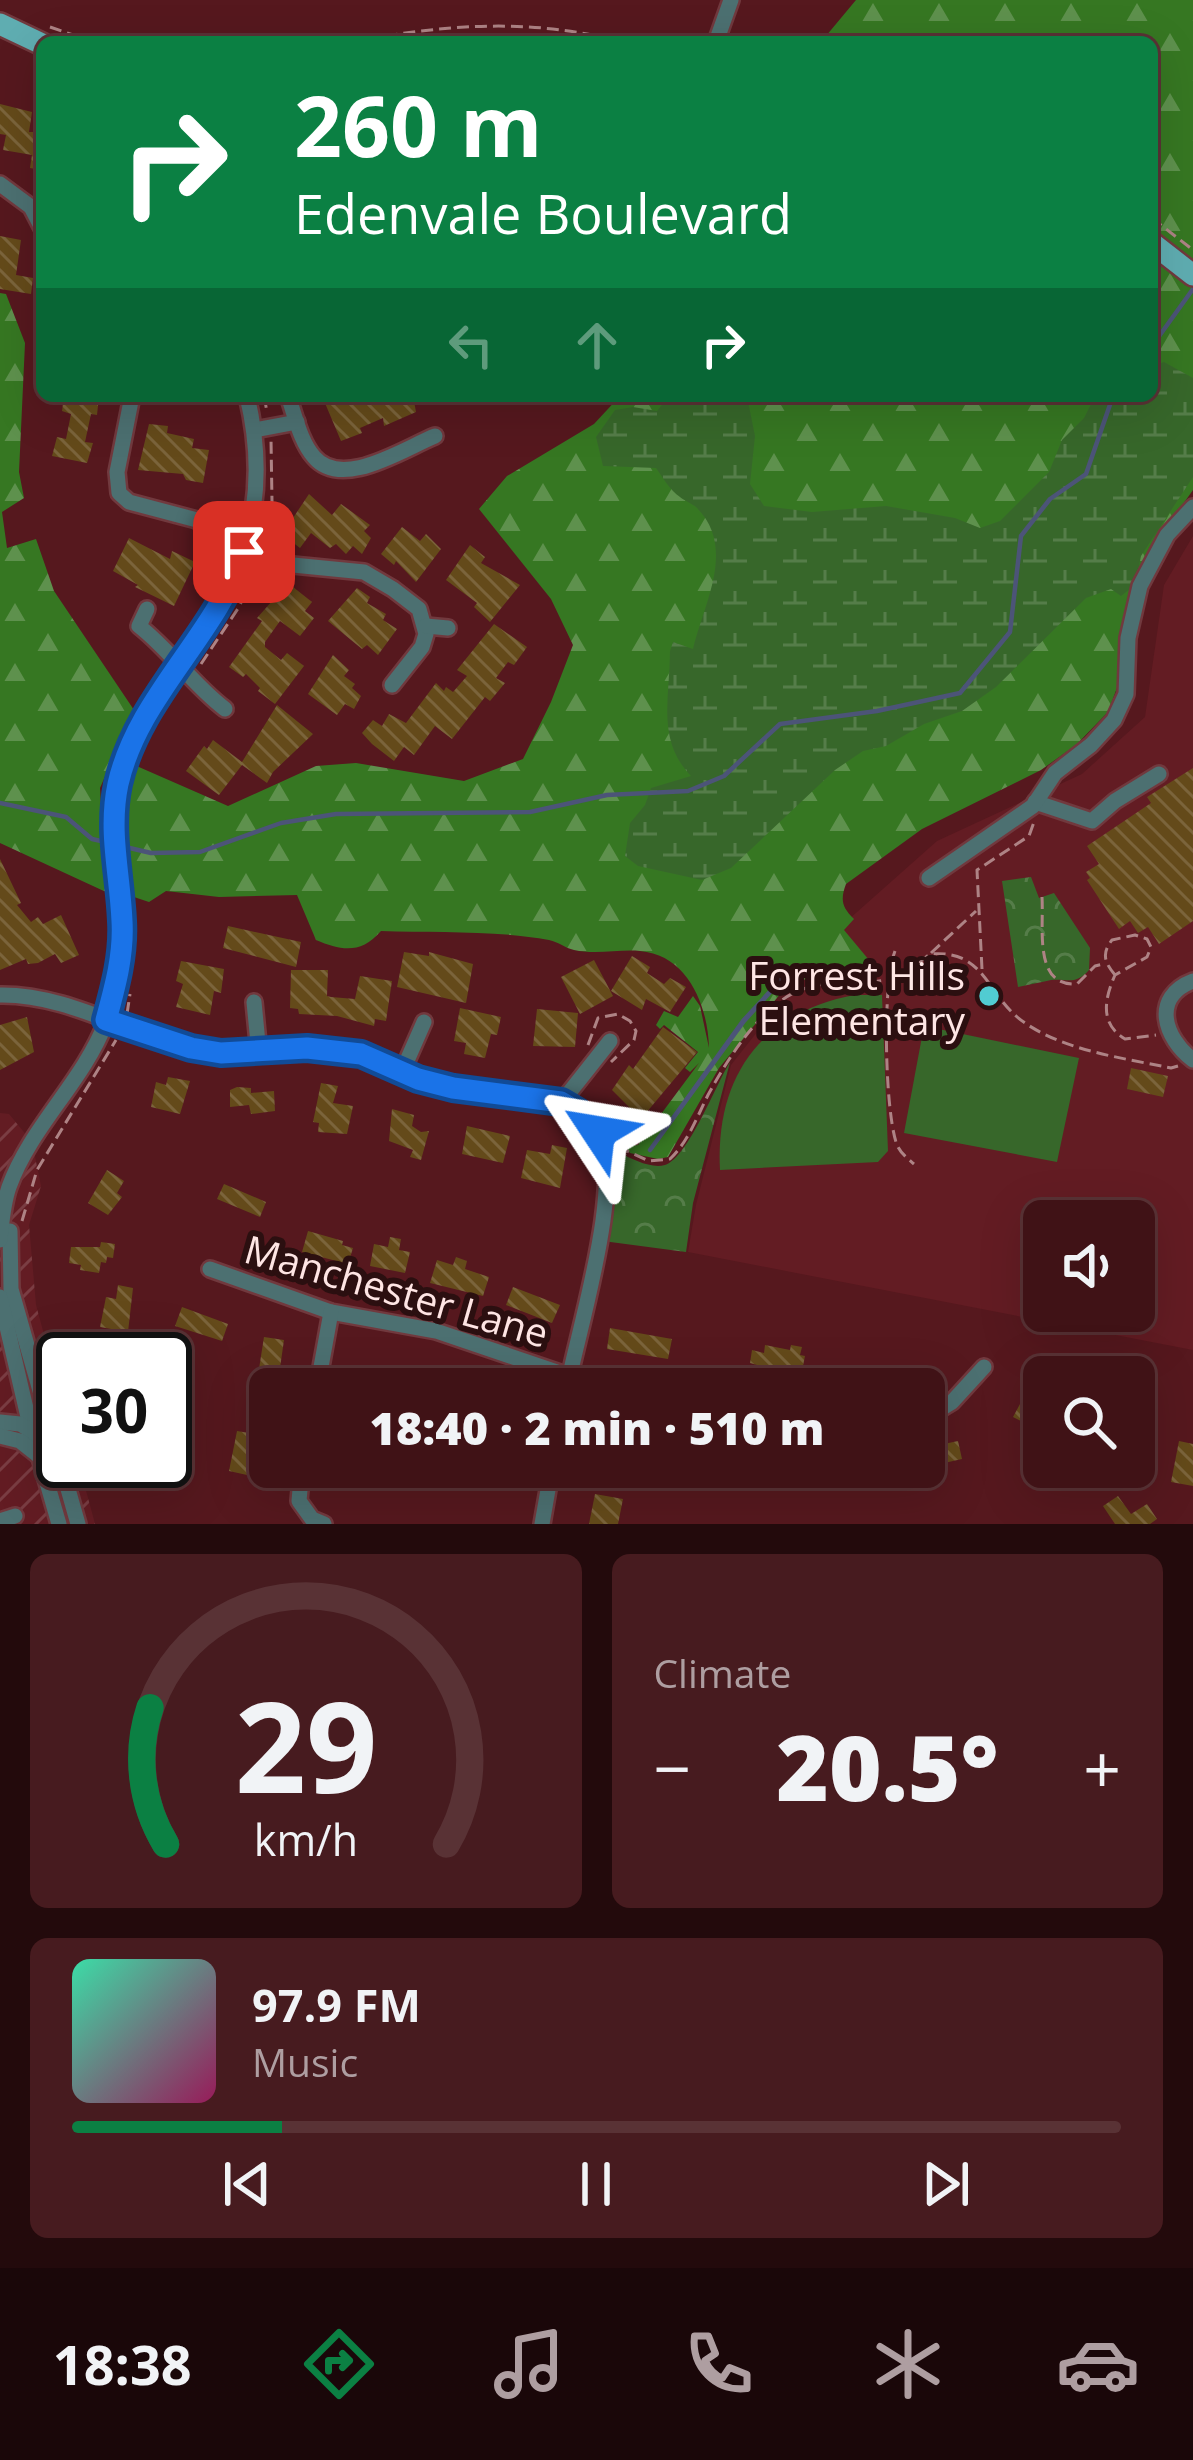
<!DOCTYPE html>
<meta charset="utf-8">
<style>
body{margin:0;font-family:"Open Sans",sans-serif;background:#471b1f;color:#f1f3f6;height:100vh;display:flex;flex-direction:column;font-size:45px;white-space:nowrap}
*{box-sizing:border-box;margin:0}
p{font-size:39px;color:#ae9ea1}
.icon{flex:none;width:66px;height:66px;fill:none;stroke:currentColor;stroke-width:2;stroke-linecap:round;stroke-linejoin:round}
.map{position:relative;height:1524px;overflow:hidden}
.sheet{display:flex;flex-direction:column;gap:30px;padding:30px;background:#230a0c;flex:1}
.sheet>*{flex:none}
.banner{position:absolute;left:36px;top:36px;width:1122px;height:366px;border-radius:18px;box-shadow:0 12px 48px #0002,0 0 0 3px #593235;background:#0b8043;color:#fff;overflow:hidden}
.tools{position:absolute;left:1023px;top:1200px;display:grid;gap:24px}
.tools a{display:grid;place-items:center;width:132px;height:132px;border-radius:18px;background:#401216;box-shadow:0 12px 48px #0002,0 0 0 3px #593235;font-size:60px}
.speed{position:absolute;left:36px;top:1332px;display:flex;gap:24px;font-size:60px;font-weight:700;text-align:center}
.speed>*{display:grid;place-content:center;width:156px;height:156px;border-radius:50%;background:#401216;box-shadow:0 12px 48px #0002,0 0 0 3px #593235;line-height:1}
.speed .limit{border:6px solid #111;border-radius:18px;background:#fff;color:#111}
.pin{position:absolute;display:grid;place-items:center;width:102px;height:102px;color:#fff;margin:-51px;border-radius:24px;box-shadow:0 6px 18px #0006}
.me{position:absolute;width:132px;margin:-66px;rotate:303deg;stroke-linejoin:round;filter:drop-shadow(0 0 9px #0008)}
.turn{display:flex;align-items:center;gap:42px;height:252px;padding:0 60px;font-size:54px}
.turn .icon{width:156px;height:156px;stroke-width:2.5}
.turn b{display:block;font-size:84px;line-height:102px}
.lanes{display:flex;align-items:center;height:114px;padding:0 60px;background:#0003;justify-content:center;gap:60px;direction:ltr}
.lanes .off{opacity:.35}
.big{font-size:90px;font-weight:800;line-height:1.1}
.sheet .tile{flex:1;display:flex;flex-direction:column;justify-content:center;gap:18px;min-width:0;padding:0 42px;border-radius:18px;background:#471b1f}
.sheet .dial{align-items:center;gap:0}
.dial svg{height:312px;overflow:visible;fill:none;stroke:#593235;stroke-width:7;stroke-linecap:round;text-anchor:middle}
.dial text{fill:#f1f3f6;stroke:none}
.song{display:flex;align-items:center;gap:36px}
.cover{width:144px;height:144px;border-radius:18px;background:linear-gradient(135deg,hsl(160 70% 55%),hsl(330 70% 35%))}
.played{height:12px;border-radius:6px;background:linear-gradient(90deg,#0b8043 20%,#593235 20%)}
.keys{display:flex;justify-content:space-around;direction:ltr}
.heat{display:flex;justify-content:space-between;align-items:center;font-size:66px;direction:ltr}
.sheet .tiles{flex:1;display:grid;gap:30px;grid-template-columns:1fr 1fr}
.tile:last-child{grid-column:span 2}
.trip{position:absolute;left:249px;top:1368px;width:696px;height:120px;border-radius:18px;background:#401216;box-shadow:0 12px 48px #0002,0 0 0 3px #593235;font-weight:800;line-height:120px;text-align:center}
.tabs{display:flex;height:192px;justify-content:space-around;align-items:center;background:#1a0709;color:#ae9ea1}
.tabs .icon{width:84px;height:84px}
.tabs .selected{color:#0b8043}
.tabs b{font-size:54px;color:#f1f3f6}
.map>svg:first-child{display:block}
.built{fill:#631c23;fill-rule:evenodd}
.industrial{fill:url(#industrial-furrows)}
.forest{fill:url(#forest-firs)}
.wetland{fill:url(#wetland-marsh)}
.park{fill:url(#park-crowns)}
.pitch{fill:#37672a}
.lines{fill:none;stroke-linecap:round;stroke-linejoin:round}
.stream{stroke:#4c5478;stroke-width:4.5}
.building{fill:url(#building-back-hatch)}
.minor-casing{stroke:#71393e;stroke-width:20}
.major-casing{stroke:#71393e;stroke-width:26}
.path{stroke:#ae8385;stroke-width:3;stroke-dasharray:12 6;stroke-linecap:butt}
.minor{stroke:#4c7071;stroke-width:15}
.major{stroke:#5fadb1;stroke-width:21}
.route-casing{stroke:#114b97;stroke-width:30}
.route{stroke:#1a73e8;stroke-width:21}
.poi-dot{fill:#51ccd2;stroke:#2b0f10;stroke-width:4.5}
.labels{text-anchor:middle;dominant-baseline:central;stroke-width:12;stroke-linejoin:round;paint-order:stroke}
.poi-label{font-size:39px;fill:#fee5e4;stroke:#2b0f10;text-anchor:end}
.street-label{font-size:39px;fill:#fee5e4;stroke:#2b0f10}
</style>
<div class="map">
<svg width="1193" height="1524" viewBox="0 0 1193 1524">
<defs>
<pattern id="industrial-furrows" width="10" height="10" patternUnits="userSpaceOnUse" patternTransform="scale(3)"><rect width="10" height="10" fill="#631c23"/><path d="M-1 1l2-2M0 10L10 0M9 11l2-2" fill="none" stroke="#7a3d43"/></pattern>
<pattern id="forest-firs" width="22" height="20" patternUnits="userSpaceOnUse" patternTransform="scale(3)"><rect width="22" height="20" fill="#367722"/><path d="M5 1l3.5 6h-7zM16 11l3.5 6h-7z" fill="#5e914d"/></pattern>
<pattern id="wetland-marsh" width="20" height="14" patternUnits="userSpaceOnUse" patternTransform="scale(3)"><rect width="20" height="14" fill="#37672a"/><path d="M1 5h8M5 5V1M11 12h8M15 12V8" fill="none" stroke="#557d49"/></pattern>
<pattern id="park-crowns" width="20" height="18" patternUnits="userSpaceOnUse" patternTransform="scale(3)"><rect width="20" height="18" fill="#37672a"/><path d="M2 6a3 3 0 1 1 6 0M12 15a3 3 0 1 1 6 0" fill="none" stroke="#557d49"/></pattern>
<pattern id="building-back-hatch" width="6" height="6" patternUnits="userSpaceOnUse" patternTransform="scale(3)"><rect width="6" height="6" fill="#644a1a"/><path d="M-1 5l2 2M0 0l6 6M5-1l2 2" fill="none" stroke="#7b643b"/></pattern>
</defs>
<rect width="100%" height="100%" fill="#56181e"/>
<path class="built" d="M1193,536V1350L688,1252L696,1205L731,1065L839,928L937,841L1082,774L1145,717L1164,585ZM1044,1221H1134V1311H1044Z"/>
<polygon class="industrial" points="0,1113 9,1114 32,1142 41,1186 29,1225 36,1305 63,1405 63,1461 78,1461 95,1524 0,1524"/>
<g class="forest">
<path d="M856,0H1193V490L1144,559L1121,677L1108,712L1076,745L1041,770L922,829L846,884C840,900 842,907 854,919L844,930L869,960L868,967L819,974L786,987L719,1068L668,1157L658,1159L630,1153L619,1137L629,1146L638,1145L699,1063L690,1072L685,1068L698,1052L664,1025L660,1029L656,1025L664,1011L678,1017L693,996L700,1006L709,1048C708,1006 688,955 640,951C619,949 596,955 574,950C565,948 559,942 549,940C495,930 436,933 381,931C361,954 342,951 316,940L297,895L219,897L166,891L149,902L125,894L116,757L228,806L316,766L356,763L464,781L523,759L551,702L573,645L551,599L479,509L507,476L594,424L620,396H1152V42H821Z"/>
<polygon points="0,293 6,294 25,343 19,472 24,498 2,512 7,548 36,539 54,591 134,710 100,788 106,892 0,843"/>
</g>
<path class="wetland" d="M1164,362L1193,378V477L1141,556L1135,585L1121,596L1111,589L1086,598L996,687L962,711L924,724L886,746L863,751L835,770L731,868L702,880L638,866L625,856L630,823L645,805L651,788L691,776C656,740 670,697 670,651L673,642L693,649C704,603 737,547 696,507C694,505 682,499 680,497C670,490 663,478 656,468L603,466L596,437L615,410L633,407L657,411L669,396H747L755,436L750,484L764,506L812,512L886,506L955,518L980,528L1000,521L1049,472L1062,440L1084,418L1091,404L1102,396H1152V366Z"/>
<g class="park">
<path d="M1031,877L1039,898L1054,893L1090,948L1089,970C1075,986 1067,978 1051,980C1041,982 1029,985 1018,987L1002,881Z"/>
<path d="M730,1062L693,1203L686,1252L603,1241C611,1203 624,1164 603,1129C597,1117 586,1110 579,1099L603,1124L620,1153C632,1159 651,1169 665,1165C688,1158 716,1084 730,1062Z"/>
</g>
<g class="pitch">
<path d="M854,995H882L888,1151L878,1162L720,1170C715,1077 761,1013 854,995Z"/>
<polygon points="924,1026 1079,1058 1057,1162 904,1133"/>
</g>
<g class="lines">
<g class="stream">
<polyline points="1152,346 1193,289"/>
<polyline points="0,803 66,817 92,839 110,843"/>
<polyline points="121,846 151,853 200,852 281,823 336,814 530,812 607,795 688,791 724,776 780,724 877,711 960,693 1010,632 1021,536 1050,499 1086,474 1113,396"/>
<polygon points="790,970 744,1021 650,1150 743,1021"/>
</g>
</g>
<g class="building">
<polygon points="0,104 32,112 29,132 42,132 42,170 30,168 32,155 3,150 6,135 0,134"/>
<polygon points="0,236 21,240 16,275 33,278 31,294 0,289"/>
<polygon points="64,396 99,396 97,415 91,414 85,442 93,443 87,463 52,456 57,437 66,439 71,414 62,411"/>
<polygon points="322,396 413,396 416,412 384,426 383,418 360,428 362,433 341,441"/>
<polygon points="149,424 168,426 167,433 194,439 192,448 209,450 203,483 186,480 183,474 138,470"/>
<polygon points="309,494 332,515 341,504 370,525 364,531 371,538 362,554 353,546 346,554 336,544 330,548 311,533 300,548 287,538 294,532 289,524"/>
<polygon points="402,527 420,541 426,534 441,549 416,582 396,561 394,565 381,554"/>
<polygon points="129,538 170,559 172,551 195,562 174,606 135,587 138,585 113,571"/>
<polygon points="470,545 485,557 481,563 520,585 490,622 474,607 477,603 446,580"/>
<polygon points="288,583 312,602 305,611 314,618 300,636 280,621 265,642 265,647 281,660 287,653 304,666 275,704 258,691 260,688 246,674 243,677 229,667 262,621 257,618"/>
<polygon points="357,588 370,597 367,603 386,614 383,620 397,629 378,655 367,645 362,649 328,621"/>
<polygon points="494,624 527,647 514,665 508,662 496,678 505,683 490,701 485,697 452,739 435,726 414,755 404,747 394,761 372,744 362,733 373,720 382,726 389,714 406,723 436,683 444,691 446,687 453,692 467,676 457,670"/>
<polygon points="333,655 349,670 344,676 355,684 352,688 361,696 354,709 345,704 337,715 308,694"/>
<polygon points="277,705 313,734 273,772 267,783 242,765 219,795 186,771 204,746 207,749 213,740 242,762"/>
<polygon points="1193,768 1193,921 1159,944 1148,927 1138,933 1130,921 1119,929 1087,880 1090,878 1086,872 1099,864 1087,846 1151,803 1147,797"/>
<polygon points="0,859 21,903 17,905 31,922 38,917 43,924 61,915 79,955 61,963 55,954 38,963 28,964 26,959 0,970"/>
<polygon points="228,926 301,942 296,967 223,948"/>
<polygon points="404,952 429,956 429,952 473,964 466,1003 397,987"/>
<polygon points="632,956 650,967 647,973 664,984 670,978 686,987 670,1012 646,999 642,1010 611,991"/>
<polygon points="594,960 613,996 580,1014 561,977"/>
<polygon points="181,961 224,969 221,993 214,991 210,1015 176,1007 183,984 176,981"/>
<polygon points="291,970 328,970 327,996 331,997 355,999 360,976 392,981 386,1021 375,1019 374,1026 337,1016 299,1014 298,1009 290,1008"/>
<polygon points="460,1008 501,1017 497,1035 491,1034 485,1058 464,1054 466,1043 454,1041"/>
<polygon points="537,1009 578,1013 575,1047 533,1046"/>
<polygon points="27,1017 34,1052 0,1070 0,1025"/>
<polygon points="663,1027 697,1052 641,1119 612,1090 629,1065 633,1069"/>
<polygon points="1131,1068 1168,1076 1163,1097 1127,1089"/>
<polygon points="168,1077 190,1081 180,1114 151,1107 156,1082 166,1085"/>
<polygon points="321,1083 338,1086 333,1103 353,1106 347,1134 318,1132 319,1123 313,1122"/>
<polygon points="237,1087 251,1088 251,1093 274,1091 275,1111 251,1114 249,1105 230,1107 230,1090"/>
<polygon points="392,1109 414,1115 412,1126 421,1132 429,1131 421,1160 410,1157 413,1150 389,1141"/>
<polygon points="467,1126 510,1136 503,1163 462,1154"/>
<polygon points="552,1145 567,1148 560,1188 521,1178 527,1150 550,1154"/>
<polygon points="107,1170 124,1181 117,1193 122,1197 108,1215 88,1203"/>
<polygon points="224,1184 266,1202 260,1217 217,1199"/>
<polygon points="308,1231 343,1241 342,1245 353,1248 348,1264 302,1252"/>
<polygon points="390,1237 401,1239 399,1250 410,1252 405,1273 370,1266 374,1244 388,1247"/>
<polygon points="101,1242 115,1244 113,1258 107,1257 106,1263 101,1262 99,1273 80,1270 81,1265 69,1263 71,1247 100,1247"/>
<polygon points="456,1257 467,1261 465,1269 489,1277 483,1296 430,1283 437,1260 453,1265"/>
<polygon points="118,1285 133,1288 128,1332 100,1327 106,1297 116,1299"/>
<polygon points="513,1287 560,1305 552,1323 506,1305"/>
<polygon points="182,1307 228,1324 222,1341 175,1326"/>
<polygon points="610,1328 672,1339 668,1359 607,1349"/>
<polygon points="264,1337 284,1340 277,1389 256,1388"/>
<polygon points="765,1345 790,1350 791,1345 802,1347 800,1355 805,1356 802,1371 787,1368 786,1373 750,1363 752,1350 764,1353"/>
<polygon points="1044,1372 1044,1401 1027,1424 1013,1417 1029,1387 1034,1390"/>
<polygon points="237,1431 255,1434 247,1475 229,1471"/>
<polygon points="958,1441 962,1459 944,1463 947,1476 932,1479 925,1448"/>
<polygon points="1179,1441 1193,1444 1193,1486 1171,1482"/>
<polygon points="595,1494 623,1499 618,1524 589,1524"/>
<polygon points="1118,1496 1131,1514 1147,1504 1157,1519 1150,1524 1115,1524 1103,1506"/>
</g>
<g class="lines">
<defs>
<g id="minor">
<polyline points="716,42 731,0"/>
<polyline points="0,184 31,207 42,228"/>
<path d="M288,396C295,415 300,441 314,457C342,490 403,449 435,436"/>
<polyline points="131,401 117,472 119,493 129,502 197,520 227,547 283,564 364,572 393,589 419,609 426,634 422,647 392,685"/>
<polyline points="255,430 297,422"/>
<path d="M147,609L139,626C173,653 190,682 225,709"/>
<polyline points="426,626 448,628"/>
<polyline points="1035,802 1092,821 1115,801 1159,774"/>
<polyline points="929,878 1033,806 1055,773 1091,745 1114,720 1126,694 1128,638 1140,586 1167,535 1193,507"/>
<path d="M1193,981C1151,997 1164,1038 1193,1060"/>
<path d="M0,995C68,994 128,1034 193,1049C239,1059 283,1045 329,1049C372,1053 409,1079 451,1088C486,1095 525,1091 560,1102C573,1107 587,1119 596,1130C628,1174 577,1333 567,1389"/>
<polyline points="254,1002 259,1053"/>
<polyline points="402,1072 424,1022"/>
<polyline points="561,1103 610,1041"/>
<polyline points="10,1231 11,1289 78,1524"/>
<path d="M0,1240C2,1222 3,1204 9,1187C31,1126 83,1082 106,1022C117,992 123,956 122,924C121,874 106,829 120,779C132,733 158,699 185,660C245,575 272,500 247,396"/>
<polyline points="210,1269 331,1312 436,1331 569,1376 636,1389"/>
<polyline points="0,1297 28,1417 59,1524"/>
<polyline points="317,1389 331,1312"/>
<polyline points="924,1419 952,1402 984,1367"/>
<polyline points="0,1422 20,1424 36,1434"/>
<polyline points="0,1436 20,1441 39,1456"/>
<polyline points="302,1467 299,1501 312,1519 324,1524"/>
<polyline points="0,1521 15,1516"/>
<polyline points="542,1524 552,1467"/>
</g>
<g id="major">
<polyline points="0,24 42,44"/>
<polyline points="1152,243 1193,275"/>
</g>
</defs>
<use href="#minor" class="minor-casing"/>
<use href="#major" class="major-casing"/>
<g class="path">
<polyline points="50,27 94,42"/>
<path d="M350,42C442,25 530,17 621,42"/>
<polyline points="1152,218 1193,250"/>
<polyline points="264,396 267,412"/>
<polyline points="264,543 272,501 271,439"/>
<polyline points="201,664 239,607 256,569"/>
<path d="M1042,897C1044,928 1033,987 1077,984L1095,966L1103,964"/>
<path d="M895,951C882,984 885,1107 896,1142C899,1152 906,1157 914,1164"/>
<polyline points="931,953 976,911"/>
<polyline points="982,969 977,870 1029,836 1034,822"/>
<path d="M1115,975C1105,963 1101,954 1112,940L1135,935L1147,939L1151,947L1147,957L1115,975C1104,1000 1100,1024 1125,1039L1156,1035"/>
<polyline points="127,1014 130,994"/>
<polyline points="588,1045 598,1018 618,1014 630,1021 636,1031 634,1040 611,1062"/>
<path d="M618,1147L649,1161L670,1159C688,1142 697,1117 708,1095C726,1062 751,1022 782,1000C817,975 853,987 891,979C906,975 918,963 930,954C987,949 986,997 1025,1023C1066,1051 1123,1058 1171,1068L1178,1066"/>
<polyline points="22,1221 37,1170 116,1040"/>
</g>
<use href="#minor" class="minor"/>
<use href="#major" class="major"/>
</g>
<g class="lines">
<defs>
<path id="route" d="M244,552C215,637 138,696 118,784C108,831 120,874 122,921C124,955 115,987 106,1020L191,1048L221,1053L307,1048L361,1054L418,1079L453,1088L561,1102L578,1112L598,1132"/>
</defs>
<use href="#route" class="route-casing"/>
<use href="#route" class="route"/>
</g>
<circle class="poi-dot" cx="989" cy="996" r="12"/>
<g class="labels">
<g class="poi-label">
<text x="965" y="974">Forrest Hills<tspan x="965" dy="45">Elementary</tspan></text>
</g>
<g class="street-label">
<text transform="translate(397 1290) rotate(16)">Manchester Lane</text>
</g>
</g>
</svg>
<div class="tools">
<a><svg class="icon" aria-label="sound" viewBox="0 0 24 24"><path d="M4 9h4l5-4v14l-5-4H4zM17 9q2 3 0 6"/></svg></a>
<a><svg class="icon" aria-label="search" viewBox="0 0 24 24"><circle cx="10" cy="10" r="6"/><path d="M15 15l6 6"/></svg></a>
</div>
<div class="speed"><div class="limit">30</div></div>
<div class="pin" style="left:244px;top:552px;background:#d93025"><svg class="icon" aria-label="arrive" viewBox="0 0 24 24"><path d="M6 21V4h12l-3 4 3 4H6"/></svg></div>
<svg class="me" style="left:598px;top:1132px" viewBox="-20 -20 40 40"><path d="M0-17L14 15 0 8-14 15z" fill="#1a73e8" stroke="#fff" stroke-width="4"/></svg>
<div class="trip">18:40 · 2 min · 510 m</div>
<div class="banner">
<div class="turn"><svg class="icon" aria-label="right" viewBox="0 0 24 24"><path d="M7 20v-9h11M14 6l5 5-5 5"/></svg><div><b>260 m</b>Edenvale Boulevard</div></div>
<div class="lanes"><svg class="icon off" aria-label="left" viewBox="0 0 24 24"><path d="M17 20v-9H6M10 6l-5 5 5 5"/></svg><svg class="icon off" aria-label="ahead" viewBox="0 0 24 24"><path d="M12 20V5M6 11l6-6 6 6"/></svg><svg class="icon" aria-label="right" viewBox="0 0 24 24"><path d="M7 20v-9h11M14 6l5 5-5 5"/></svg></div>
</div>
</div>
<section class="sheet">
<div class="tiles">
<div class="tile dial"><svg viewBox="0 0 100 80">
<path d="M14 69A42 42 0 1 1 86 69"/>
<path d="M14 69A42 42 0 0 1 10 34" stroke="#0b8043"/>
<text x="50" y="56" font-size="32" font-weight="700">29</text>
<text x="50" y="72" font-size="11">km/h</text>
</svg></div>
<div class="tile"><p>Climate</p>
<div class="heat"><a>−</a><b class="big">20.5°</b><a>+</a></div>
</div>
<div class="tile">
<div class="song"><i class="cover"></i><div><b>97.9 FM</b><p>Music</p></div></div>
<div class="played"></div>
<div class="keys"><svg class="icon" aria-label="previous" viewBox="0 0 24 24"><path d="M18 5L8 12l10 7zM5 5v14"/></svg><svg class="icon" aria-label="pause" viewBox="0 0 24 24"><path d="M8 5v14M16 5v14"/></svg><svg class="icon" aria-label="next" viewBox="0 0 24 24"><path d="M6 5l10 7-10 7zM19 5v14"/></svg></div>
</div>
</div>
</section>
<nav class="tabs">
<b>18:38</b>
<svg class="icon selected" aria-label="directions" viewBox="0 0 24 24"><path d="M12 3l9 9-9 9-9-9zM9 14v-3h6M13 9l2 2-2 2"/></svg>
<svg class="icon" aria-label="music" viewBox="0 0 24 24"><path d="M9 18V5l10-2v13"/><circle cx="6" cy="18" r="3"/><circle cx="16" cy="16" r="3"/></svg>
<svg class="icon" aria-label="phone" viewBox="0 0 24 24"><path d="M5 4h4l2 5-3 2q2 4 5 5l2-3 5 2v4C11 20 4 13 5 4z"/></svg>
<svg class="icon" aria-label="climate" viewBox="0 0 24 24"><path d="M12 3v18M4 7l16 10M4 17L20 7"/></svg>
<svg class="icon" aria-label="car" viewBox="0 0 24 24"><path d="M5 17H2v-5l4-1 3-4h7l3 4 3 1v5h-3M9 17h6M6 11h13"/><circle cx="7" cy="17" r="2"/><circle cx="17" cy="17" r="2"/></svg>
</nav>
